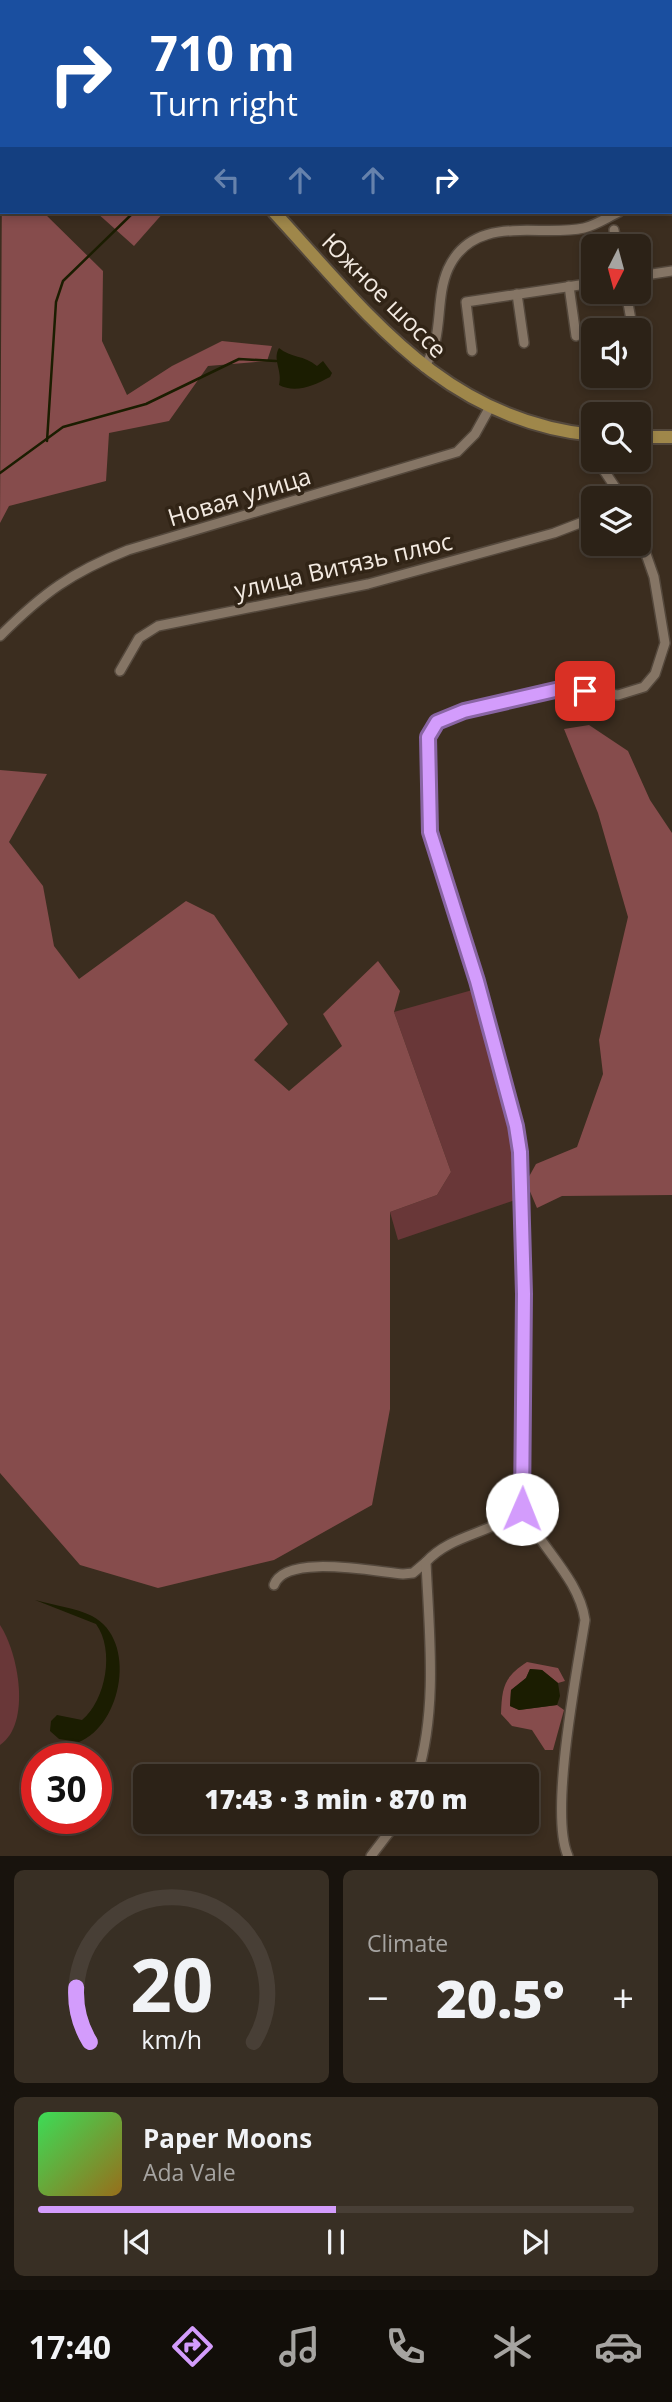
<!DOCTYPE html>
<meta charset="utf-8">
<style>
body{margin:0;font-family:"Open Sans",sans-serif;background:#382f24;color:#f1f3f6;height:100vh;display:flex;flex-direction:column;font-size:26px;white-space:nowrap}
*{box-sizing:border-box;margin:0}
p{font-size:23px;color:#a6a4a1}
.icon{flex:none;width:38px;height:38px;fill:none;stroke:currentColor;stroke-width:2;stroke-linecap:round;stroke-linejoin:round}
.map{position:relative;height:1856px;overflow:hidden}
.panel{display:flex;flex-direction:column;gap:14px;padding:14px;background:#18130d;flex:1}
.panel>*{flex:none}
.guide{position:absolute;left:0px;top:0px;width:672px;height:214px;box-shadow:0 4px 10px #0003,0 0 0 2px #483f36;background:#1a4fa0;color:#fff;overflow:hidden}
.needle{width:46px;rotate:186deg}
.controls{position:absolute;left:581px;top:234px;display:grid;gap:14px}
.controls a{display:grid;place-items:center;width:70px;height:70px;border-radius:10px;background:#2c2217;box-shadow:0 4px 10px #0003,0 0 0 2px #483f36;font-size:35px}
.speed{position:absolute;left:21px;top:1743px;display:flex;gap:14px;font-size:35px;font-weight:700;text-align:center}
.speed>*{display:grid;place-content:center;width:91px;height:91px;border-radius:50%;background:#2c2217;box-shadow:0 4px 10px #0003,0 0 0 2px #483f36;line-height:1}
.speed .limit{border:10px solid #d22;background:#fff;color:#111}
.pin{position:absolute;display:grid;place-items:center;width:60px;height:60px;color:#fff;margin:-30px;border-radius:14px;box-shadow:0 4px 10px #0006}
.me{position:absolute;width:77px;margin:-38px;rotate:1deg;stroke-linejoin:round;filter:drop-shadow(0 0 5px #0008)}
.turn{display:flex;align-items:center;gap:24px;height:147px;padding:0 35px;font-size:32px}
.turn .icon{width:91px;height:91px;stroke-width:2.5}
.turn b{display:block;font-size:49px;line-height:60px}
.lanes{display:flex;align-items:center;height:66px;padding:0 35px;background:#0003;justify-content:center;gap:35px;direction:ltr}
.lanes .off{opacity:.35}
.big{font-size:52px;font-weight:800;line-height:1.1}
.panel .widget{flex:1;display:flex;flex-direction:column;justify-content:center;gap:10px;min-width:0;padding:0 24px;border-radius:10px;background:#382f24}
.panel .dial{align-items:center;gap:0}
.dial svg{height:182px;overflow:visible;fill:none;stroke:#483f36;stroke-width:7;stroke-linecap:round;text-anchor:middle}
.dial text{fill:#f1f3f6;stroke:none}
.song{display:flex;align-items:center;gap:21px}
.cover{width:84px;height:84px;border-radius:10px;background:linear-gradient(135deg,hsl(130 70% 55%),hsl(40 70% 35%))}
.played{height:7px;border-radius:4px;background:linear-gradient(90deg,#d39cfc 50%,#483f36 50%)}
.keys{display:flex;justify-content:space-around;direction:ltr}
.heat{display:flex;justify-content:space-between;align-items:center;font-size:38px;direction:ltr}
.panel .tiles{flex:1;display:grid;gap:14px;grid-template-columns:1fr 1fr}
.widget:last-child{grid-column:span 2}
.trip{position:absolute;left:133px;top:1764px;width:406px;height:70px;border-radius:10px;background:#2c2217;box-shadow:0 4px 10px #0003,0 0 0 2px #483f36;font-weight:800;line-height:70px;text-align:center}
.tab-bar{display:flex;height:112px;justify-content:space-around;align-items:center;background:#120e09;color:#a6a4a1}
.tab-bar .icon{width:49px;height:49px}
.tab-bar .current{color:#d39cfc}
.tab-bar b{font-size:32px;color:#f1f3f6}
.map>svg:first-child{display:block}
.green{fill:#693738}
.forest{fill:#864c4c}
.water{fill:#1b1d01}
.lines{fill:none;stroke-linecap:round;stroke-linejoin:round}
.stream{stroke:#1b1d01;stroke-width:2.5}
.minor-casing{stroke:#54483c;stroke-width:12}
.secondary-casing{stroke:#54483c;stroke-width:16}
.minor{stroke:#857565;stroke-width:9}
.secondary{stroke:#9f874a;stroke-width:12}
.route-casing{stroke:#8965a4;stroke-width:18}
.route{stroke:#d39cfc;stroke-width:12}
.labels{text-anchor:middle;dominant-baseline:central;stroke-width:7;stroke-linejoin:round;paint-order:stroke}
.street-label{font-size:24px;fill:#f3eae1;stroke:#312416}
</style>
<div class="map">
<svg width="672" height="1856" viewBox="0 0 672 1856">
<rect width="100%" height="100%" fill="#3b2d1f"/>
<g class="green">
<polygon points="476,989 505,1104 512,1140 515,1200 398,1240 390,1212 437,1195 451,1172 394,1012"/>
<path d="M0,1625C18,1652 32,1723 0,1745Z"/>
</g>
<g class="forest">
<polygon points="2,181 2,212 43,212 103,271 102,341 127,395 172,366 222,341 272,346 267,361 208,366 169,421 109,433 106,481 9,506 0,523"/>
<polygon points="96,212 164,212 134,246"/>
<polygon points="589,725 628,751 650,800 672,833 672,1195 562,1196 537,1208 526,1182 536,1164 577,1147 603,1074 599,1040 628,917 598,813 564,729"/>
<polygon points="0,770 47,774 9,842 43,886 54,946 79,979 186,901 214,915 288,1024 254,1060 289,1091 342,1046 323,1014 378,961 400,991 394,1012 451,1172 437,1195 390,1212 390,1409 372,1505 274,1560 158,1588 80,1565 0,1473"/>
<path d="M527,1662L558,1668L565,1681L558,1683L542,1670L530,1669L526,1678L511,1690L510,1706L519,1710L557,1705L564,1710L553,1750H545L532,1730L512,1726L501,1714C502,1687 504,1677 527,1662Z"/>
</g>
<g class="water">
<path d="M279,348C291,358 304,355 317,366L323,361L332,373L330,377C315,385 296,394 279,385C283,371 272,360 279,348Z"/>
<path d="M35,1600C53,1605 76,1608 92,1616C138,1640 122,1725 79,1742L59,1739L50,1731L51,1721L57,1715L82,1720C106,1700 115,1650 96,1624Z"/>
<polygon points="530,1669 542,1670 558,1683 560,1696 557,1705 519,1710 510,1706 511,1690 526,1678"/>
</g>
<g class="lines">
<g class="stream">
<polyline points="47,441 56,302 63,281 134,212"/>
<polyline points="0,473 63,427 146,404 239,359 276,361"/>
</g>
<defs>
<g id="minor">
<polyline points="670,182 672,181"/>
<polyline points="614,230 617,247"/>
<polyline points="639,276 672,271"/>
<polyline points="569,286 576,336"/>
<polyline points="626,292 633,331"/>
<polyline points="517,294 524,343"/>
<polyline points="472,351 466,302 593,283"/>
<path d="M424,367C445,338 434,301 448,269C474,212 540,238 584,228C596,225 608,217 619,212"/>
<polyline points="590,434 593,450"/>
<polyline points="597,460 623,499"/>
<path d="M0,636C43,593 72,572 128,550L457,452L475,434L490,407"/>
<polyline points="120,671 139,638 158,626 368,584 554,533 593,518"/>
<path d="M274,1585C285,1553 376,1572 403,1574L413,1573L426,1562"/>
<path d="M417,1776C438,1709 429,1631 426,1562C451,1534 492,1534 522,1509"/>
<polyline points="371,1856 397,1822"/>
<path d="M568,1856C549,1814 577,1671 585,1620C579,1578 540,1547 522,1509L524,1294L520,1152L516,1126L477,981L430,832L428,737L437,722L464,711L564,688L618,695L644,687L655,674L665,643L654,577L639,534"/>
</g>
<g id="secondary">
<polyline points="77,0 78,2"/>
<path d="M274,212C368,314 444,420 593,435"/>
<polyline points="639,437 672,437"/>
</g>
</defs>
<use href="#minor" class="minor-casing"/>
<use href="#secondary" class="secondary-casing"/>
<use href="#minor" class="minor"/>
<use href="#secondary" class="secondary"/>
</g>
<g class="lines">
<defs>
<polyline id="route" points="522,1509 524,1294 520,1152 516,1126 477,981 430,832 428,737 437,722 464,711 564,688 585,691"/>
</defs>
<use href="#route" class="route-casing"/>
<use href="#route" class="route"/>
</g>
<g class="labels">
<g class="street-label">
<text transform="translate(385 295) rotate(45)">Южное шоссе</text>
<text transform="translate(239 496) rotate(-17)">Новая улица</text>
<text transform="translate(343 565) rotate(-13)">улица Витязь плюс</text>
</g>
</g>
</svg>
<div class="controls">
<a><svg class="needle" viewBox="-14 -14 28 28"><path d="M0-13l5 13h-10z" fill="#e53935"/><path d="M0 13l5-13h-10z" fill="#a6a4a1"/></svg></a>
<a><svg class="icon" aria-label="sound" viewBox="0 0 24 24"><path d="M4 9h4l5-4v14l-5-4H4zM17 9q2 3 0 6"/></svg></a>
<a><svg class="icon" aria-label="search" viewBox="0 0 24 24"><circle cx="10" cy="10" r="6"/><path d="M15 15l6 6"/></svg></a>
<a><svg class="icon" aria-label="layers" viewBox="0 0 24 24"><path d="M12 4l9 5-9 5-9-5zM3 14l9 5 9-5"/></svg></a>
</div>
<div class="speed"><div class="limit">30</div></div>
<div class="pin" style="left:585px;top:691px;background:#d93025"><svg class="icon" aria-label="arrive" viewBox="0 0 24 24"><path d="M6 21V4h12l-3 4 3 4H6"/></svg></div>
<svg class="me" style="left:522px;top:1509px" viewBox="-20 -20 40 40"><circle r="19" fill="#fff"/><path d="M0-13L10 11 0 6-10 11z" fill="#d39cfc"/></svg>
<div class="trip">17:43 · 3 min · 870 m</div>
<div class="guide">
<div class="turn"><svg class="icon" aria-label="right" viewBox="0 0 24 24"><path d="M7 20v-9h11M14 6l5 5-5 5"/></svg><div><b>710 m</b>Turn right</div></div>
<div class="lanes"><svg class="icon off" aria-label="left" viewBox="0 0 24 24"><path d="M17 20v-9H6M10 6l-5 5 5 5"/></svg><svg class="icon off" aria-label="ahead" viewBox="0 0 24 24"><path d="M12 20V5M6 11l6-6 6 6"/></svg><svg class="icon off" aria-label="ahead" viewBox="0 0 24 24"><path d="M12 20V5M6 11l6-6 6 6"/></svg><svg class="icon" aria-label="right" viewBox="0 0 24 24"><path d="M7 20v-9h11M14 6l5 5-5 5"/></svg></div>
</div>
</div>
<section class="panel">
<div class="tiles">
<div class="widget dial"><svg viewBox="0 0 100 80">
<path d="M14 69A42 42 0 1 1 86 69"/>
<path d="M14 69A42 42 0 0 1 8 45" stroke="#d39cfc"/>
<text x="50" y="56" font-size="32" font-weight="700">20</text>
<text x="50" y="72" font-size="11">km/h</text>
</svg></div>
<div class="widget"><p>Climate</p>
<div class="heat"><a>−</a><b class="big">20.5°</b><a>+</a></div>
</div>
<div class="widget">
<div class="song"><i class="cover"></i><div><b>Paper Moons</b><p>Ada Vale</p></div></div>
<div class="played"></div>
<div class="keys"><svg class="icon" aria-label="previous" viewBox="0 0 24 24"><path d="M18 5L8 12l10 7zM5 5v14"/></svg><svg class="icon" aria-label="pause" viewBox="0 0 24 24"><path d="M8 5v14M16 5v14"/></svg><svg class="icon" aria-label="next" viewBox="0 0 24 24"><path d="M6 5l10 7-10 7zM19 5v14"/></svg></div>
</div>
</div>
</section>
<nav class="tab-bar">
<b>17:40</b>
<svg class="icon current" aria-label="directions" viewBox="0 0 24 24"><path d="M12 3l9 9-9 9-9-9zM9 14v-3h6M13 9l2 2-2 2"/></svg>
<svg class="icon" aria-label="music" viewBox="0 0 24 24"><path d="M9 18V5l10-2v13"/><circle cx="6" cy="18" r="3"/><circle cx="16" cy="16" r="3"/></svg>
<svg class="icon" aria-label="phone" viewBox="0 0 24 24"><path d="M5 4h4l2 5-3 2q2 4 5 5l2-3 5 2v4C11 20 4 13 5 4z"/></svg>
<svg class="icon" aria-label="climate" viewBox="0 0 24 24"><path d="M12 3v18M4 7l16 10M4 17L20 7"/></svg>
<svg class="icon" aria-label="car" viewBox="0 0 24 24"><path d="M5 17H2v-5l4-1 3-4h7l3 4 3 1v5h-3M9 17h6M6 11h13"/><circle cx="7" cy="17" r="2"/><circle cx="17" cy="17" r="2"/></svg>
</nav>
